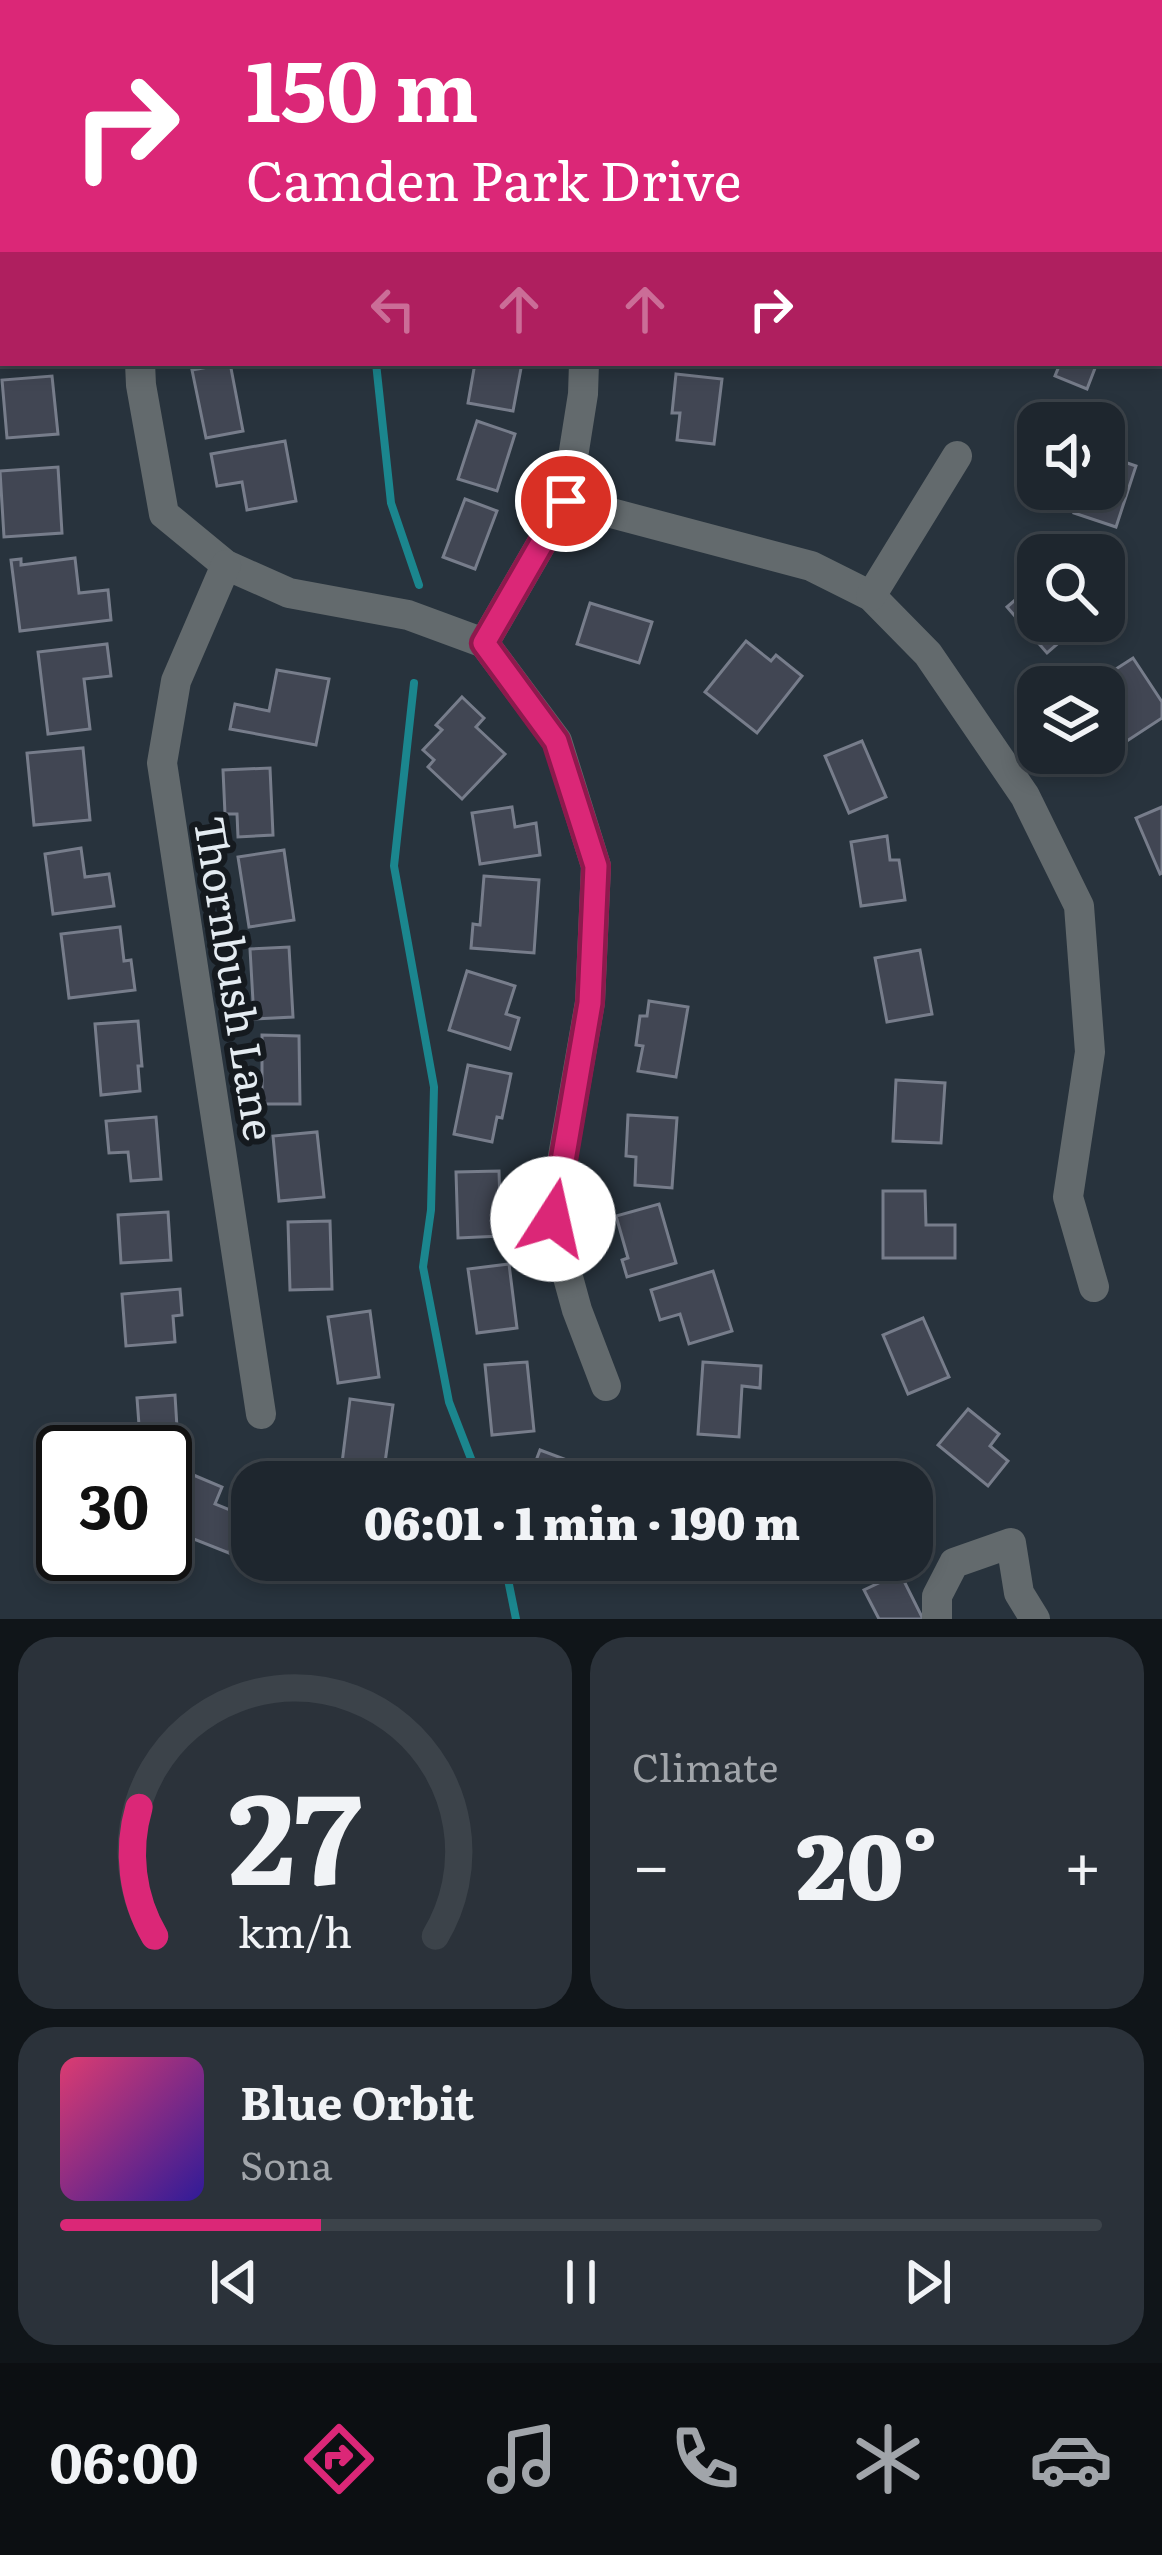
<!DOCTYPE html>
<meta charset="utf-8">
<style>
body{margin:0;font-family:Literata,serif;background:#2b323a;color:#f1f3f6;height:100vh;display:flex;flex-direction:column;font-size:45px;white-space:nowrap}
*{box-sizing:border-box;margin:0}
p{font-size:39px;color:#a1a5aa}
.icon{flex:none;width:66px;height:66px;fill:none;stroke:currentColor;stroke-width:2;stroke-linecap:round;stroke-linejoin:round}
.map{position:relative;height:1619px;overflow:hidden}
.sheet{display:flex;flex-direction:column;gap:18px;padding:18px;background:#101519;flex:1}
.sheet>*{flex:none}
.guide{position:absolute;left:0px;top:0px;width:1164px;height:366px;box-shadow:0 6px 18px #0003,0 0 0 3px #3c434a;background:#db2777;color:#fff;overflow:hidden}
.fabs{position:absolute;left:1017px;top:402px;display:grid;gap:24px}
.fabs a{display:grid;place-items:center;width:108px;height:108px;border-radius:24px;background:#1e262e;box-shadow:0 6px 18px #0003,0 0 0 3px #3c434a;font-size:60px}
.speed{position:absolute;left:36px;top:1425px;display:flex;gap:24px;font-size:60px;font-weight:700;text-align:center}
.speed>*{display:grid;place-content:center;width:156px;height:156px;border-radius:50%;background:#1e262e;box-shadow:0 6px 18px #0003,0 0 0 3px #3c434a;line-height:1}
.speed .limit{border:6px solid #111;border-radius:18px;background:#fff;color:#111}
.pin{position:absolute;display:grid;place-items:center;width:102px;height:102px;color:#fff;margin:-51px;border:6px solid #fff;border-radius:50%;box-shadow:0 3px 12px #0007}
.me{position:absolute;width:132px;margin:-66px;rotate:10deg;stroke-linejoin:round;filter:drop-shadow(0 0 9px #0008)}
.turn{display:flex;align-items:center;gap:42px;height:252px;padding:0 48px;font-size:54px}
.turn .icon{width:156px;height:156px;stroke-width:2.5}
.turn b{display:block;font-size:84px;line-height:102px}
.lanes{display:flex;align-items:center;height:114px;padding:0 48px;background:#0003;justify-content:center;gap:60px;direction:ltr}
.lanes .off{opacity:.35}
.big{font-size:90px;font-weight:800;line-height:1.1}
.sheet .card{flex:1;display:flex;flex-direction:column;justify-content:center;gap:18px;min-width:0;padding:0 42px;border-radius:36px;background:#2b323a}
.sheet .dial{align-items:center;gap:0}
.dial svg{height:312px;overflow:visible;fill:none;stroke:#3c434a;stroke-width:7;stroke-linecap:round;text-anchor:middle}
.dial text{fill:#f1f3f6;stroke:none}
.song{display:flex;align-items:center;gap:36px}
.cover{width:144px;height:144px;border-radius:18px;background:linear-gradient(135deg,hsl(340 70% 55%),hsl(250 70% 35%))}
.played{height:12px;border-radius:6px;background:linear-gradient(90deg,#db2777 25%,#3c434a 25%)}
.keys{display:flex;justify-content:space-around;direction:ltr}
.heat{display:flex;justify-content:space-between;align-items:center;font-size:66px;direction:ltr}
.sheet .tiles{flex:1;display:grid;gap:18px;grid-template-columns:1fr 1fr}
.card:last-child{grid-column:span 2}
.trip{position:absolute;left:231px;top:1461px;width:702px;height:120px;border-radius:36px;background:#1e262e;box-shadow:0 6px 18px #0003,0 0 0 3px #3c434a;font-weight:800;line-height:120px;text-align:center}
.menu{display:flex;height:192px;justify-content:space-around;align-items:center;background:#0c0f12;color:#a1a5aa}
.menu .icon{width:84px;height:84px}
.menu .on{color:#db2777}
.menu b{font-size:54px;color:#f1f3f6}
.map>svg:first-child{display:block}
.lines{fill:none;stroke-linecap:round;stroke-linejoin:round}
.stream{stroke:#1b868e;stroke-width:8}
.building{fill:#414653;stroke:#777d8b;stroke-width:3}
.minor{stroke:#636a6d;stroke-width:30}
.route-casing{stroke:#8e194d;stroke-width:30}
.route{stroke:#db2777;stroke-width:21}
.labels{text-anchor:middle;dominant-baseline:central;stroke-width:12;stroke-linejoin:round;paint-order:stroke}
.street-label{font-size:42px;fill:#e4ebf1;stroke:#151a1f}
</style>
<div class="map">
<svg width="1162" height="1619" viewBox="0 0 1162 1619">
<rect width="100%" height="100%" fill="#28333d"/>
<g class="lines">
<g class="stream">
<polyline points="365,0 365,3"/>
<polyline points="376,363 391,503 419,585"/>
<polyline points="414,683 394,866 434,1087 431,1210 423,1267 449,1402 480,1482"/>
<polyline points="504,1560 516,1619"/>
</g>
</g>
<g class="building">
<polygon points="230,363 243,431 206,438 192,370"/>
<polygon points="475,363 522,363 513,411 468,403"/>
<polygon points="1051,363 1097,363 1087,389 1055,376 1059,366"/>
<polygon points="676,374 722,379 714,444 677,440 680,413 672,413"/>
<polygon points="52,376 58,434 7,438 2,380"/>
<polygon points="477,421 515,434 497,491 458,479"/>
<polygon points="285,441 296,501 247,510 242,482 217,486 211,454"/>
<polygon points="1104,455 1136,466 1116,527 1074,513 1082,489 1104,489"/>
<polygon points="58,467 62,533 4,537 0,471"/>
<polygon points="465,499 497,511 475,569 443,557"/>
<polygon points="75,558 79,593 108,590 111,620 20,631 11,560 21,559 21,565"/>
<polygon points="1038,580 1038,621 1084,621 1047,653 1007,607"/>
<polygon points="590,603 652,622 639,663 577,644"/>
<polygon points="746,641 771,661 776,655 802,676 757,733 705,692"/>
<polygon points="107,644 111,676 84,679 90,729 48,734 38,652"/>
<polygon points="1133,658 1162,702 1162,718 1110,752 1104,744 1104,687 1088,687"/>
<polygon points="277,670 329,679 316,745 230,729 235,704 269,711"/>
<polygon points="462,697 484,718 476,727 505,754 462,799 428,767 434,760 423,750 442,730 436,725"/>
<polygon points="862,741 886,797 849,813 825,756"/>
<polygon points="83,748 90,820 34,825 27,753"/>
<polygon points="270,768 273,835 238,837 237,814 225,814 223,770"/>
<polygon points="512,807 515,827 536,823 540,855 480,864 472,813"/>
<polygon points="1162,807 1162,873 1160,874 1136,818"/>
<polygon points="887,836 890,860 899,860 905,900 861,906 851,842"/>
<polygon points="81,848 85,877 109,874 114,906 53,914 45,854"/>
<polygon points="284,850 294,920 249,927 238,857"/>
<polygon points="484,876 539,880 534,953 471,948 473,924 480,925"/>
<polygon points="120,927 124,961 131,960 135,990 69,998 61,934"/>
<polygon points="289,947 293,1017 254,1019 250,949"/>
<polygon points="920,950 932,1014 887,1022 875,958"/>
<polygon points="467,971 515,986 506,1014 519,1018 510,1049 449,1030"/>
<polygon points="649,1001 688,1007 676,1077 638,1071 643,1046 636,1045 640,1016 647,1016"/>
<polygon points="138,1021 142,1066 138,1066 140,1091 101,1095 95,1024"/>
<polygon points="262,1035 299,1036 300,1104 262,1104"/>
<polygon points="468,1065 511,1074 502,1118 497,1117 492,1142 454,1134"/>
<polygon points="896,1080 945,1083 941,1143 893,1141"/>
<polygon points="628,1115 677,1118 672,1188 635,1185 636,1157 626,1156"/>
<polygon points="156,1117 161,1179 131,1181 128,1152 109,1153 106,1121"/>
<polygon points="317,1132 324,1197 279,1201 273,1136"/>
<polygon points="499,1171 501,1236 458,1238 456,1172"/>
<polygon points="883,1191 925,1191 926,1225 955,1225 955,1258 883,1258"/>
<polygon points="659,1204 676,1263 627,1277 622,1260 628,1258 616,1216"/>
<polygon points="168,1212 171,1260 121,1263 118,1215"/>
<polygon points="330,1221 332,1289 290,1290 288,1222"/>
<polygon points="509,1264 517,1328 477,1333 468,1269"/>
<polygon points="713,1271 732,1331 689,1344 680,1314 660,1320 651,1290"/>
<polygon points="180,1289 182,1315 173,1316 175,1342 126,1346 122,1294"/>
<polygon points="370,1311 379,1377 338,1383 328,1317"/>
<polygon points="923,1318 949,1377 908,1394 883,1335"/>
<polygon points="527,1362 534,1431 492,1435 485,1365"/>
<polygon points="703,1362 761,1366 760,1388 742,1386 739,1437 698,1434"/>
<polygon points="175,1395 179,1460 165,1461 165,1452 141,1452 137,1398"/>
<polygon points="350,1399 393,1405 383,1477 341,1471"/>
<polygon points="968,1409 999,1434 990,1446 1008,1461 988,1486 938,1445"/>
<polygon points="540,1450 567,1460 563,1469 597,1482 528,1482"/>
<polygon points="697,1466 698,1482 668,1482 667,1468"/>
<polygon points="191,1474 222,1487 215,1504 245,1516 229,1553 194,1539 192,1542 167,1532"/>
<polygon points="303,1560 359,1560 311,1580"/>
<polygon points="900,1573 923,1619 879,1619 864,1590"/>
</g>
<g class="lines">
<g class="minor">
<polyline points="71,0 72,3"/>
<polyline points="708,3 712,0"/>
<polyline points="140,363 141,385 164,514 226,565 289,593 408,615 484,643 557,741 596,866 590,1002 552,1219 577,1310 606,1386"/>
<polyline points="566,501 811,566 871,596 928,654 1025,796 1079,906 1090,1052 1068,1197 1094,1287"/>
<polyline points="226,565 176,681 162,763 261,1414"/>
<polyline points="871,596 957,456"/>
<polyline points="484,643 566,501 583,394 584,363"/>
<polyline points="937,1619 937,1596 954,1563 1011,1543 1019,1593 1035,1619"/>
</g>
</g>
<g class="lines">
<defs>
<polyline id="route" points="553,1219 590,1003 596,866 556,741 484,643 566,501"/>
</defs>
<use href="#route" class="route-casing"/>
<use href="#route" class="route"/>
</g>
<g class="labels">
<g class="street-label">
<text transform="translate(237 978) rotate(81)">Thornbush Lane</text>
</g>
</g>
</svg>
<div class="fabs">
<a><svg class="icon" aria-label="sound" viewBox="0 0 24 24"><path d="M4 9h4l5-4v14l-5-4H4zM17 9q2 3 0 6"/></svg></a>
<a><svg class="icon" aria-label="search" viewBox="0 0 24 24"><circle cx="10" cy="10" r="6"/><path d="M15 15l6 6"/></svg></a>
<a><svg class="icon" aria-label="layers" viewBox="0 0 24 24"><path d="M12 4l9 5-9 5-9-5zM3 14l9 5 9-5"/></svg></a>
</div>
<div class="speed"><div class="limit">30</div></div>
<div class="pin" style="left:566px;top:501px;background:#d93025"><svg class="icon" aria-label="arrive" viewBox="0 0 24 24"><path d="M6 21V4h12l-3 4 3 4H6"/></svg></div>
<svg class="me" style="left:553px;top:1219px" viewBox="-20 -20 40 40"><circle r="19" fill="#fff"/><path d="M0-13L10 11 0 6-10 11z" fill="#db2777"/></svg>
<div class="trip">06:01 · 1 min · 190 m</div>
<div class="guide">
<div class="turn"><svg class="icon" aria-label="right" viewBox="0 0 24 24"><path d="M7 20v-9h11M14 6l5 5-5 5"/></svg><div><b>150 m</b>Camden Park Drive</div></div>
<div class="lanes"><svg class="icon off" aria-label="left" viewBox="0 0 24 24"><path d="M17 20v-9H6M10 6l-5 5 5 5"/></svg><svg class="icon off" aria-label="ahead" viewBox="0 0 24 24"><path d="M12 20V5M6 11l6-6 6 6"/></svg><svg class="icon off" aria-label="ahead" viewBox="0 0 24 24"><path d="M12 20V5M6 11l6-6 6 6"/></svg><svg class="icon" aria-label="right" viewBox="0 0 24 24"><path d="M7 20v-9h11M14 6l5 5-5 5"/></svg></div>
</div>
</div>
<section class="sheet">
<div class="tiles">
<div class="card dial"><svg viewBox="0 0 100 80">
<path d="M14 69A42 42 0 1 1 86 69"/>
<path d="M14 69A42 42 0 0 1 10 36" stroke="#db2777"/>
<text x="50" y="56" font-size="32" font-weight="700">27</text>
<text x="50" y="72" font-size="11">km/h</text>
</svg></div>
<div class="card"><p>Climate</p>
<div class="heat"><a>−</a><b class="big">20°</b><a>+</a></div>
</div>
<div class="card">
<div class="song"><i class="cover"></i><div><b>Blue Orbit</b><p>Sona</p></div></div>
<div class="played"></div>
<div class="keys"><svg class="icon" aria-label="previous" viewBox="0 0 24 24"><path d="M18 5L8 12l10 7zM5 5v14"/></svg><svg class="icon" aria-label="pause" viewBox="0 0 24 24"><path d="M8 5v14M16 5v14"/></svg><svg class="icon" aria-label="next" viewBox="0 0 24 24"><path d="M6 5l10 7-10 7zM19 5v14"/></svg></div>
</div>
</div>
</section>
<nav class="menu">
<b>06:00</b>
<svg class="icon on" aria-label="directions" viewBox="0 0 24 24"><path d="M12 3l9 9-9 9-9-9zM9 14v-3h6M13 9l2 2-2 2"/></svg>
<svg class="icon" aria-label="music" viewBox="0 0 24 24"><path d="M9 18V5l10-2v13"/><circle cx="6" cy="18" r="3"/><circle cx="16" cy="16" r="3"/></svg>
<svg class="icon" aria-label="phone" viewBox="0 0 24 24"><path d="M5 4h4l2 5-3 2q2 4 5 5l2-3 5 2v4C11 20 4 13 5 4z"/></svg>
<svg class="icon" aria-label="climate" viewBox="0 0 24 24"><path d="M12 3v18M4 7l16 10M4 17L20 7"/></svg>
<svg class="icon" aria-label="car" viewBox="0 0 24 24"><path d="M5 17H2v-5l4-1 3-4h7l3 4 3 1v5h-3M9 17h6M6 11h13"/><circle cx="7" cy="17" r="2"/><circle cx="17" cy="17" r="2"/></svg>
</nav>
